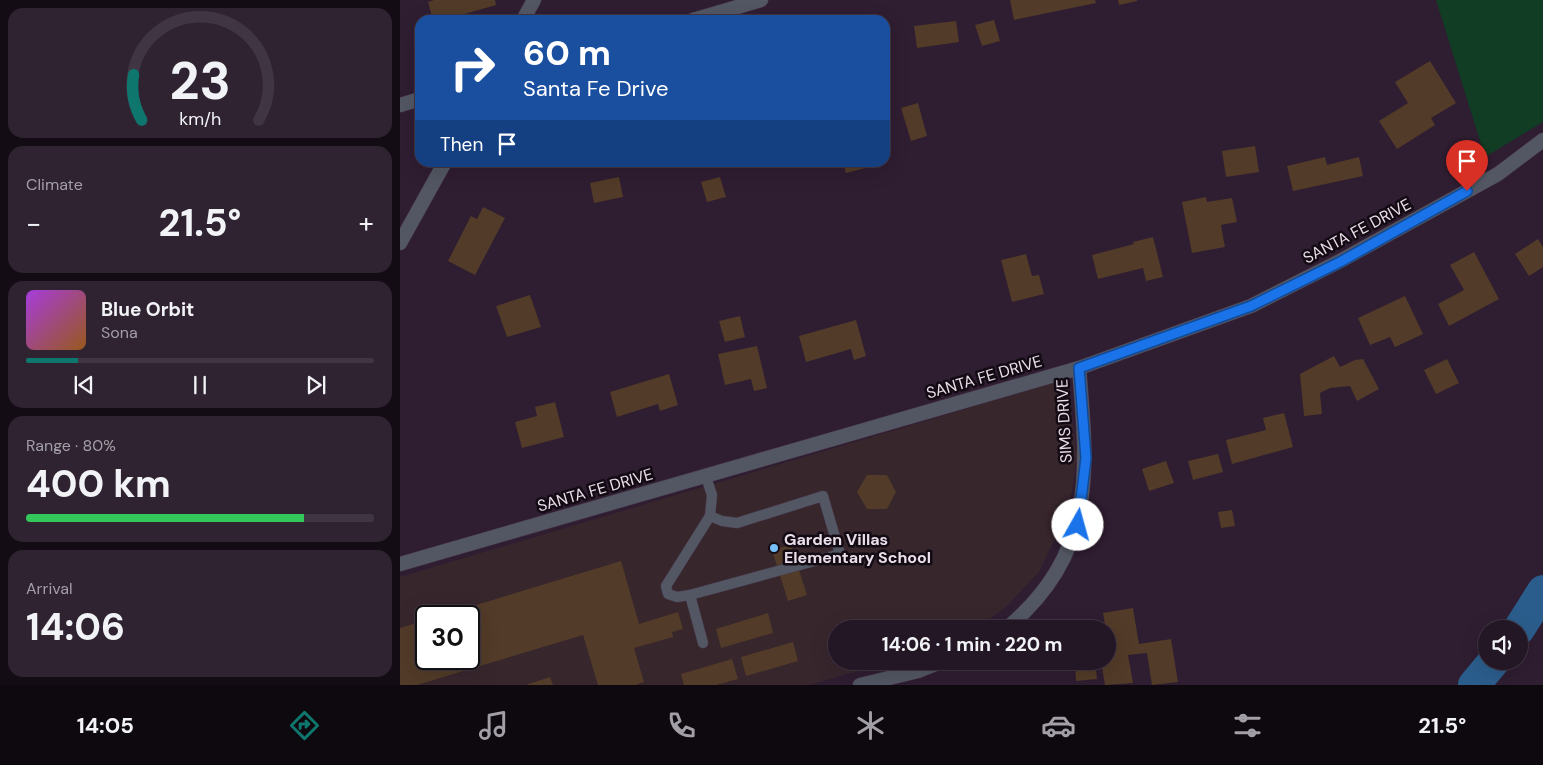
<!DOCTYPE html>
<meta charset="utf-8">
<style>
body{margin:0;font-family:"DM Sans",sans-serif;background:#2f2332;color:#f1f3f6;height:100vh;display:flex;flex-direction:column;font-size:19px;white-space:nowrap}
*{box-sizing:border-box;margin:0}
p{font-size:16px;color:#a39fa7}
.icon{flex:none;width:28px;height:28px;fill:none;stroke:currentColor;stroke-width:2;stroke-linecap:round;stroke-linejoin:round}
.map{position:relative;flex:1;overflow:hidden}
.details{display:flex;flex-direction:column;gap:8px;padding:8px;background:#130c14;width:400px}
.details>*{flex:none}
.banner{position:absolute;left:15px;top:15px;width:475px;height:152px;border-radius:15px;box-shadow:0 5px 20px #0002,0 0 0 1px #403542;background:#1a4fa0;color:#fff;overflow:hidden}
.fabs{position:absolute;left:1078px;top:620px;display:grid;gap:10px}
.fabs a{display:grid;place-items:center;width:50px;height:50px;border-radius:50%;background:#231625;box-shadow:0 5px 20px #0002,0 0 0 1px #403542;font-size:25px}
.speed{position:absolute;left:15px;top:605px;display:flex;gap:10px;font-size:25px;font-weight:700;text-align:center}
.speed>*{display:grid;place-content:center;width:65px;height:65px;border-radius:50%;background:#231625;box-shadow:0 5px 20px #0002,0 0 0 1px #403542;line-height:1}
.speed .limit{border:2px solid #111;border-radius:8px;background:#fff;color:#111}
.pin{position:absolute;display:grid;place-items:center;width:42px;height:42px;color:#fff;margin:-51px -21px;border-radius:50% 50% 50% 0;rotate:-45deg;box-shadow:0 0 5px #0007}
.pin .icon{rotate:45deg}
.me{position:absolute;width:55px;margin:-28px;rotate:7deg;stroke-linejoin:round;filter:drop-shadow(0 0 4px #0008)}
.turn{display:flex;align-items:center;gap:18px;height:105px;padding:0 25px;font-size:22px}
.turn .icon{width:65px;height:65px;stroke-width:2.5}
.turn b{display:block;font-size:35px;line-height:42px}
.then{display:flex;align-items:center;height:48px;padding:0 25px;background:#0003;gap:10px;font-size:19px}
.big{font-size:38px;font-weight:700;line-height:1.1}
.details .tile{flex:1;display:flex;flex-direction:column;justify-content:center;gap:8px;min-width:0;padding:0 18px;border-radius:15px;background:#2f2332}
.details .dial{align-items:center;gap:0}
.dial svg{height:130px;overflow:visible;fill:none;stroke:#403542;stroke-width:7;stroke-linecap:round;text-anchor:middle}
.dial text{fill:#f1f3f6;stroke:none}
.song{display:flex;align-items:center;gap:15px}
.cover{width:60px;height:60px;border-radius:8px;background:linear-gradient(135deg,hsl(280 70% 55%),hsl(30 70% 35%))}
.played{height:5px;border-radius:2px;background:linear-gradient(90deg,#0f766e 15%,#403542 15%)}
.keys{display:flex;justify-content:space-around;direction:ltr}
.heat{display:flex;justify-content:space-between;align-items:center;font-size:28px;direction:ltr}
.charge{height:8px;border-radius:4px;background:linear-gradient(90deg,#34c759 80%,#403542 0)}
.trip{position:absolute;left:428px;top:620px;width:288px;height:50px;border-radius:25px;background:#231625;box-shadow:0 5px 20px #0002,0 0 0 1px #403542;font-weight:700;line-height:50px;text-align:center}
.menu{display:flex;height:80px;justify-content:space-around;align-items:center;background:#0e090f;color:#a39fa7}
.menu .icon{width:35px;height:35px}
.menu .active{color:#0f766e}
.menu b{font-size:22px;color:#f1f3f6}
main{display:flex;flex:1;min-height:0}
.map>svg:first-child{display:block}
.education{fill:#38262d;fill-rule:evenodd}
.green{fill:#113d24}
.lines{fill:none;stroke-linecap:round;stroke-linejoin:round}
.river{stroke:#2b5d8c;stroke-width:32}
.building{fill:#523b28}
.service-casing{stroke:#49384b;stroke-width:11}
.minor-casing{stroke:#49384b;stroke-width:15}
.service{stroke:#525763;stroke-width:10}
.minor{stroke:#525763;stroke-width:14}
.route-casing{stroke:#114b97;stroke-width:12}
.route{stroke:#1a73e8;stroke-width:9}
.poi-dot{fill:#76c0f7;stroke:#130b13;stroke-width:2}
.labels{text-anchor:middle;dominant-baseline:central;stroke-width:5;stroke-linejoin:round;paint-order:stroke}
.street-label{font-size:16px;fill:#eadeeb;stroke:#130b13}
.poi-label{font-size:16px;font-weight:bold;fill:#eadeeb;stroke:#130b13;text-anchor:start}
</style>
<main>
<section class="details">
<div class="tile dial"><svg viewBox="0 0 100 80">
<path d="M14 69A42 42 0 1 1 86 69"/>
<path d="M14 69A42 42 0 0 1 9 41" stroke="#0f766e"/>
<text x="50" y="56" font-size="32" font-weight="700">23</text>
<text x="50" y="72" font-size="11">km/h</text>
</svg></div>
<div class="tile"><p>Climate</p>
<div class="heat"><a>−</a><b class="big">21.5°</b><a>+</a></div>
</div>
<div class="tile">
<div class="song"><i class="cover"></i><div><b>Blue Orbit</b><p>Sona</p></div></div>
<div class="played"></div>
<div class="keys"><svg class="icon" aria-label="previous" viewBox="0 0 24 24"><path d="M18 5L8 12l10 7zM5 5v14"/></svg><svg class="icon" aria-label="pause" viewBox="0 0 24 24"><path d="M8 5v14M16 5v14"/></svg><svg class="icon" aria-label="next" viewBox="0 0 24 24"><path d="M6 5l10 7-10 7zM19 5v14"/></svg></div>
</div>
<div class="tile"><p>Range · 80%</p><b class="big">400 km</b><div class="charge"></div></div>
<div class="tile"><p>Arrival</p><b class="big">14:06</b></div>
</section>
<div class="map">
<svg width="1143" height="685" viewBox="0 0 1143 685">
<rect width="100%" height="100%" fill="#2f1d31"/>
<path class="education" d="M667,379L677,456L672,492L662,524L639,572L605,608L575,629H436V661H493L409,685H0V577ZM26,616H69V659H26Z"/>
<polygon class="green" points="1036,0 1143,0 1143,122 1085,157"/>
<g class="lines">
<g class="river">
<polyline points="1119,629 1143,591"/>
<polyline points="1074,685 1094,661"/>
</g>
</g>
<g class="building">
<polygon points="34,0 95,0 96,5 44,20 33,20 28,2"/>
<polygon points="610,0 695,0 696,3 614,20"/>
<polygon points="718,0 737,0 737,1 719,5"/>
<polygon points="594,20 600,41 582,46 575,25"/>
<polygon points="556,21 559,42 517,48 514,26"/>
<polygon points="1030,61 1056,103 1031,118 1035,125 997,149 979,121 1008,103 995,82"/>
<polygon points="518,103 527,136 511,141 501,108"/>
<polygon points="855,146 859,172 826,177 822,151"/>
<polygon points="925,157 927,165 959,157 963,176 893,191 887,166"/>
<polygon points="165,162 182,162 182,163 166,167"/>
<polygon points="443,162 463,162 465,168 446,173"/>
<polygon points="219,177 223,197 194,203 190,183"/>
<polygon points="320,177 326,197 307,202 301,182"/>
<polygon points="806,197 807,202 832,198 837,222 821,225 825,247 792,253 782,202"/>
<polygon points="83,207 105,218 75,275 48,261 71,216 77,219"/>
<polygon points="753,237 763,277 746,281 743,268 698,279 692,255 734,244 733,242"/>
<polygon points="1138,239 1143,247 1143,267 1129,276 1115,254"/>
<polygon points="1074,252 1099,299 1049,326 1038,304 1064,290 1050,265"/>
<polygon points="626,254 632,276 639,275 644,294 612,302 601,260"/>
<polygon points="130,295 141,327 107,337 96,306"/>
<polygon points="1005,296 1023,334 995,347 990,337 970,345 958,318"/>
<polygon points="340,316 345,337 325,342 319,321"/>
<polygon points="456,320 466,356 454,360 451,349 406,362 399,336"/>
<polygon points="357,346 367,388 354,391 351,379 325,385 318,354"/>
<polygon points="934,356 940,367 955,360 963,359 979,389 957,401 950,386 930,388 920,393 922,414 904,416 900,374"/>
<polygon points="1047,359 1059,383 1036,394 1024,370"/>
<polygon points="269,374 278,405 260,411 258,404 217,417 210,392"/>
<polygon points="155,402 164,437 122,448 115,422 137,416 135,407"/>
<polygon points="884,413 893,447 832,464 826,440 866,430 863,418"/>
<polygon points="818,454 823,472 793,480 788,461"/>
<polygon points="766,461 774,483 749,491 742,469"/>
<polygon points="467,475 487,475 496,492 487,509 467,509 457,492"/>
<polygon points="832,510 835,526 821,528 818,512"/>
<polygon points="391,545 407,595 388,601 372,550"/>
<polygon points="221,561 239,624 278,612 283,629 272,632 273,637 234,648 244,682 235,685 198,685 183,635 17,685 0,685 0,628 26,620 26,659 69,659 69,616 40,616"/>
<polygon points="733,608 739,644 771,639 778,682 752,685 747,653 728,655 733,683 705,685 701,661 706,661 707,636 703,613"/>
<polygon points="368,613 373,633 321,648 316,629"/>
<polygon points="393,642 398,661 346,676 341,657"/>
<polygon points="332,659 338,679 316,685 284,685 281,674"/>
<polygon points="675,661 695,661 697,679 676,681"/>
<polygon points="150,677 153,685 126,685"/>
</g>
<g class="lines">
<defs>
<g id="service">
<polyline points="306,477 312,495 310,516"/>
<polygon points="423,496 440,554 290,595 277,597 268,594 266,586 310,516 322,521 337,523"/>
<polyline points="290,595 303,643"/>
</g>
<g id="minor">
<polyline points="123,20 134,0"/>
<polyline points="293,20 361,0"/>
<polyline points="0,105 20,99"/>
<polyline points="0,243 45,162"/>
<polyline points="0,564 679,368 851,306 940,261 1098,174 1143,140"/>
<path d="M606,629C696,553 688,474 679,368"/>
<polyline points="460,685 518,671 543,661"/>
</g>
</defs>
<use href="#service" class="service-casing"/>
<use href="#minor" class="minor-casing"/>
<use href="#service" class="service"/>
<use href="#minor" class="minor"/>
</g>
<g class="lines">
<defs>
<polyline id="route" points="678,525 686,458 679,368 851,306 940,262 1067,191"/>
</defs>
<use href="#route" class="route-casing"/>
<use href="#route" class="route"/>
</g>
<circle class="poi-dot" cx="374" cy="548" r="5"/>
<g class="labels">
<g class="street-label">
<text transform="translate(957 231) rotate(-28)">SANTA FE DRIVE</text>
<text transform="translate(584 377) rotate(-16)">SANTA FE DRIVE</text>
<text transform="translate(664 421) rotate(-93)">SIMS DRIVE</text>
<text transform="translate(195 490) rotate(-16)">SANTA FE DRIVE</text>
</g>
<g class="poi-label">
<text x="384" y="539">Garden Villas<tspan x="384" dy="18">Elementary School</tspan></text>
</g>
</g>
</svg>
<div class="fabs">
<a><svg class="icon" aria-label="sound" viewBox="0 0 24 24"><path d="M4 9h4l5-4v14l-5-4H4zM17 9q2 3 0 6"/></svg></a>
</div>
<div class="speed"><div class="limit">30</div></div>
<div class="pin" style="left:1067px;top:191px;background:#d93025"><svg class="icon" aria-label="arrive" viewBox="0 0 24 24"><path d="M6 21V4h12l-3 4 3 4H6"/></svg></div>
<svg class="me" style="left:678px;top:525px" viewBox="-20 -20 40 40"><circle r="19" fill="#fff"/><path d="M0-13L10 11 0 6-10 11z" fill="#1a73e8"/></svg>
<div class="trip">14:06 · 1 min · 220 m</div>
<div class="banner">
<div class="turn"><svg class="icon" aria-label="right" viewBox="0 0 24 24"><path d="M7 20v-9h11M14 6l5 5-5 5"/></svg><div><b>60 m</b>Santa Fe Drive</div></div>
<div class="then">Then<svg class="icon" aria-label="arrive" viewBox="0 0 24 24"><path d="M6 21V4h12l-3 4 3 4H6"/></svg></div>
</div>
</div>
</main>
<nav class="menu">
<b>14:05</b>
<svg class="icon active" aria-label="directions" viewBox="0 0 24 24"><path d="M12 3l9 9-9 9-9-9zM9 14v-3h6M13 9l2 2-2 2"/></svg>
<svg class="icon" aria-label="music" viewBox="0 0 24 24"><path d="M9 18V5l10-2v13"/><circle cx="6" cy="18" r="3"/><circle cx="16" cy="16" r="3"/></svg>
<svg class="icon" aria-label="phone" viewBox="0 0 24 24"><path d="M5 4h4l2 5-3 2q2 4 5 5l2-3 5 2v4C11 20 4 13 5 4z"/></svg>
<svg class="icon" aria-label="climate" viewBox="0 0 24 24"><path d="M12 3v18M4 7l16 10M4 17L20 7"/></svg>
<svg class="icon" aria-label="car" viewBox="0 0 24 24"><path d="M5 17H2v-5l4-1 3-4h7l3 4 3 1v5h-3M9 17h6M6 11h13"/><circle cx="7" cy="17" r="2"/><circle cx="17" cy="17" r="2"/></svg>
<svg class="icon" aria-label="filters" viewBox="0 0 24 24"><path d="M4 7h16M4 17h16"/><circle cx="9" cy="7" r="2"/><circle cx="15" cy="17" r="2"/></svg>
<b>21.5°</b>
</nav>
